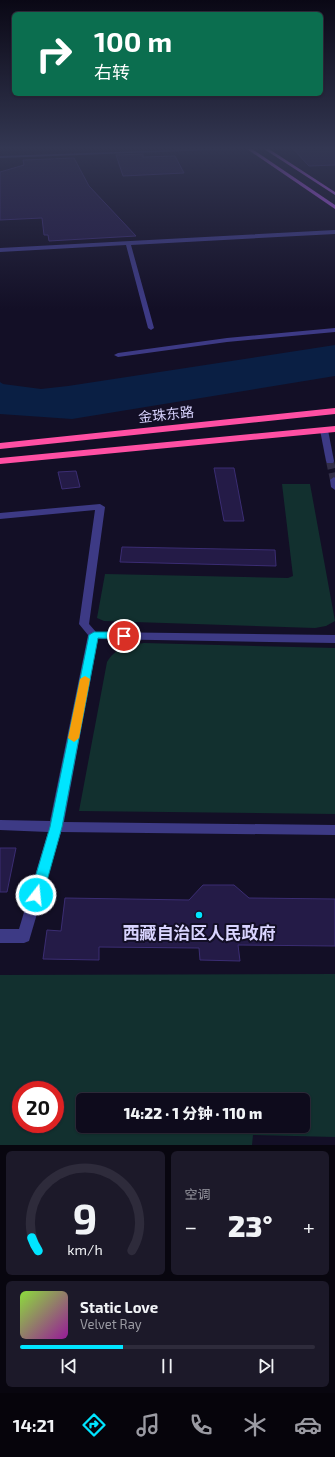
<!DOCTYPE html>
<html lang="zh">
<meta charset="utf-8">
<style>
body{margin:0;font-family:"Exo 2","Noto Sans SC",sans-serif;background:#1c1929;color:#f1f3f6;height:100vh;display:flex;flex-direction:column;font-size:15px;white-space:nowrap}
*{box-sizing:border-box;margin:0}
p{font-size:13px;color:#9b9ba3}
.icon{flex:none;width:22px;height:22px;fill:none;stroke:currentColor;stroke-width:2;stroke-linecap:round;stroke-linejoin:round}
.map{position:relative;height:1145px;overflow:hidden}
.sheet{display:flex;flex-direction:column;gap:6px;padding:6px;background:#08060f;flex:1}
.sheet>*{flex:none}
.guide{position:absolute;left:12px;top:12px;width:311px;height:84px;border-radius:6px;box-shadow:0 1px 3px #0004,0 0 0 1px #2e2b3b;background:#0b6e4f;color:#fff;overflow:hidden}
.speed{position:absolute;left:12px;top:1081px;display:flex;gap:8px;font-size:20px;font-weight:700;text-align:center}
.speed>*{display:grid;place-content:center;width:52px;height:52px;border-radius:50%;background:#0e0b1c;box-shadow:0 1px 3px #0004,0 0 0 1px #2e2b3b;line-height:1}
.speed .limit{border:6px solid #d22;background:#fff;color:#111}
.pin{position:absolute;display:grid;place-items:center;width:34px;height:34px;color:#fff;margin:-17px;border:2px solid #fff;border-radius:50%;box-shadow:0 1px 4px #0007}
.me{position:absolute;width:44px;margin:-22px;rotate:16deg;stroke-linejoin:round;filter:drop-shadow(0 0 3px #0008)}
.turn{display:flex;align-items:center;gap:14px;height:84px;padding:0 16px;font-size:18px}
.turn .icon{width:52px;height:52px;stroke-width:2.5}
.turn b{display:block;font-size:28px;line-height:34px}
.big{font-size:30px;font-weight:800;line-height:1.1}
.sheet .tile{flex:1;display:flex;flex-direction:column;justify-content:center;gap:6px;min-width:0;padding:0 14px;border-radius:6px;background:#1c1929}
.sheet .dial{align-items:center;gap:0}
.dial svg{height:104px;overflow:visible;fill:none;stroke:#2e2b3b;stroke-width:7;stroke-linecap:round;text-anchor:middle}
.dial text{fill:#f1f3f6;stroke:none}
.song{display:flex;align-items:center;gap:12px}
.cover{width:48px;height:48px;border-radius:6px;background:linear-gradient(135deg,hsl(90 70% 55%),hsl(300 70% 35%))}
.played{height:4px;border-radius:2px;background:linear-gradient(90deg,#00e5ff 35%,#2e2b3b 35%)}
.keys{display:flex;justify-content:space-around;direction:ltr}
.heat{display:flex;justify-content:space-between;align-items:center;font-size:22px;direction:ltr}
.sheet .tiles{flex:1;display:grid;gap:6px;grid-template-columns:1fr 1fr}
.tile:last-child{grid-column:span 2}
.trip{position:absolute;left:76px;top:1093px;width:234px;height:40px;border-radius:6px;background:#0e0b1c;box-shadow:0 1px 3px #0004,0 0 0 1px #2e2b3b;font-weight:800;line-height:40px;text-align:center}
.tabs{display:flex;height:64px;justify-content:space-around;align-items:center;background:#06040b;color:#9b9ba3}
.tabs .icon{width:28px;height:28px}
.tabs .current{color:#00e5ff}
.tabs b{font-size:18px;color:#f1f3f6}
.map>svg:first-child{display:block}
.green{fill:#12302f;fill-rule:evenodd}
.water{fill:#0a1f44}
.building{fill:#241b47;stroke:#3b2d73}
.lines{fill:none;stroke-linecap:round;stroke-linejoin:round}
.minor-tunnel{stroke:#312d47;stroke-width:8;stroke-dasharray:8 4;stroke-linecap:butt}
.minor{fill:#3d3a85;fill-rule:evenodd}
.major{fill:#c25bff;fill-rule:evenodd}
.highway{fill:#ff4fa3;fill-rule:evenodd}
.route{fill:#00e5ff;stroke:#0095a6}
.slow{fill:#f59e0b}
.poi-dot{fill:#00e5ff;stroke:#130f26;stroke-width:1.5}
.labels{text-anchor:middle;dominant-baseline:central;stroke-width:4;stroke-linejoin:round;paint-order:stroke}
.street-label{font-size:14px;fill:#d9d4ff;stroke:#130f26}
.near-poi-label{font-size:17px;font-weight:bold;fill:#d9d4ff;stroke:#130f26}
</style>
<div class="map">
<svg width="335" height="1145" viewBox="0 0 335 1145">
<rect width="100%" height="100%" fill="#130f26"/>
<g class="green">
<polygon points="282,484 310,484 335,621 326,626 315,628 104,621 97,618 105,574 288,578 293,576"/>
<path d="M144,643L335,648V814L79,811L107,662C115,648 128,645 144,643Z"/>
<path d="M335,974V1137L253,1135L252,1145H0V975ZM21,1090H55V1124H21ZM83,1100H303V1126H83Z"/>
</g>
<polygon class="water" points="335,345 335,376 72,419 0,414 0,382 3,384 41,389 68,386"/>
<g class="building">
<polygon points="335,149 335,165 309,166 294,150"/>
<polygon points="143,154 143,157 175,156 184,173 123,176 116,155"/>
<polygon points="74,158 89,186 136,236 49,241 48,235 44,235 42,218 0,220 0,172 24,165 23,160"/>
<polygon points="214,468 234,468 244,521 224,521"/>
<polygon points="76,471 80,487 62,489 58,472"/>
<polygon points="122,547 275,550 276,566 120,562"/>
<polygon points="0,848 16,848 7,892 0,892"/>
<polygon points="203,885 234,885 249,898 335,899 335,946 238,945 240,961 200,960 199,948 99,947 99,960 43,959 47,930 61,931 65,898 189,900"/>
</g>
<g class="lines">
<polyline class="minor-tunnel" points="330,461 334,480"/>
<g class="minor">
<polygon points="201,149 238,149 0,158 0,156"/>
<polygon points="335,230 335,234 131,245 154,328 151,330 148,328 126,245 0,252 0,248"/>
<polygon points="335,328 335,332 227,342 118,357 114,355 118,353 227,338"/>
<polygon points="321,428 324,428 328,430 334,461 333,463 327,463 326,461 320,430"/>
<polygon points="334,477 335,478 335,490 331,487 330,480"/>
<polygon points="100,504 105,507 89,624 96,632 335,635 335,643 98,639 64,822 335,825 335,835 61,832 29,941 24,943 0,943 0,929 19,929 48,832 0,830 0,820 50,821 88,635 79,624 95,510 0,519 0,513"/>
</g>
<g class="major">
<polygon points="247,149 252,149 335,205 335,209"/>
<polygon points="264,149 269,149 335,192 335,195"/>
</g>
<g class="highway">
<polygon points="335,408 335,414 0,449 0,443"/>
<polygon points="335,426 335,432 0,464 0,458"/>
</g>
</g>
<linearGradient id="sky" x2="0" y2="1"><stop stop-color="#0a0815"/><stop offset="0.48" stop-color="#333752"/><stop offset="1" stop-color="#333752" stop-opacity="0"/></linearGradient>
<rect width="335" height="309" fill="url(#sky)"/>
<polygon class="route" points="94,632 124,632 129,636 124,639 98,638 62,827 43,895 41,899 36,900 32,899 30,895 50,827 89,635"/>
<polygon class="slow" points="85,676 90,679 79,738 74,742 68,738 80,679"/>
<circle class="poi-dot" cx="199" cy="915" r="4"/>
<g class="labels">
<g class="street-label">
<text transform="translate(166 414) rotate(-6)">金珠东路</text>
</g>
<g class="near-poi-label">
<text x="199" y="932">西藏自治区人民政府</text>
</g>
</g>
</svg>
<div class="speed"><div class="limit">20</div></div>
<div class="pin" style="left:124px;top:636px;background:#d93025"><svg class="icon" aria-label="arrive" viewBox="0 0 24 24"><path d="M6 21V4h12l-3 4 3 4H6"/></svg></div>
<svg class="me" style="left:36px;top:895px" viewBox="-20 -20 40 40"><circle r="17" fill="#00e5ff" stroke="#fff" stroke-width="3"/><path d="M0-11L8 9 0 5-8 9z" fill="#fff"/></svg>
<div class="trip">14:22 · 1 分钟 · 110 m</div>
<div class="guide">
<div class="turn"><svg class="icon" aria-label="right" viewBox="0 0 24 24"><path d="M7 20v-9h11M14 6l5 5-5 5"/></svg><div><b>100 m</b>右转</div></div>
</div>
</div>
<section class="sheet">
<div class="tiles">
<div class="tile dial"><svg viewBox="0 0 100 80">
<path d="M14 69A42 42 0 1 1 86 69"/>
<path d="M14 69A42 42 0 0 1 9 59" stroke="#00e5ff"/>
<text x="50" y="56" font-size="32" font-weight="700">9</text>
<text x="50" y="72" font-size="11">km/h</text>
</svg></div>
<div class="tile"><p>空调</p>
<div class="heat"><a>−</a><b class="big">23°</b><a>+</a></div>
</div>
<div class="tile">
<div class="song"><i class="cover"></i><div><b>Static Love</b><p>Velvet Ray</p></div></div>
<div class="played"></div>
<div class="keys"><svg class="icon" aria-label="previous" viewBox="0 0 24 24"><path d="M18 5L8 12l10 7zM5 5v14"/></svg><svg class="icon" aria-label="pause" viewBox="0 0 24 24"><path d="M8 5v14M16 5v14"/></svg><svg class="icon" aria-label="next" viewBox="0 0 24 24"><path d="M6 5l10 7-10 7zM19 5v14"/></svg></div>
</div>
</div>
</section>
<nav class="tabs">
<b>14:21</b>
<svg class="icon current" aria-label="directions" viewBox="0 0 24 24"><path d="M12 3l9 9-9 9-9-9zM9 14v-3h6M13 9l2 2-2 2"/></svg>
<svg class="icon" aria-label="music" viewBox="0 0 24 24"><path d="M9 18V5l10-2v13"/><circle cx="6" cy="18" r="3"/><circle cx="16" cy="16" r="3"/></svg>
<svg class="icon" aria-label="phone" viewBox="0 0 24 24"><path d="M5 4h4l2 5-3 2q2 4 5 5l2-3 5 2v4C11 20 4 13 5 4z"/></svg>
<svg class="icon" aria-label="climate" viewBox="0 0 24 24"><path d="M12 3v18M4 7l16 10M4 17L20 7"/></svg>
<svg class="icon" aria-label="car" viewBox="0 0 24 24"><path d="M5 17H2v-5l4-1 3-4h7l3 4 3 1v5h-3M9 17h6M6 11h13"/><circle cx="7" cy="17" r="2"/><circle cx="17" cy="17" r="2"/></svg>
</nav>
